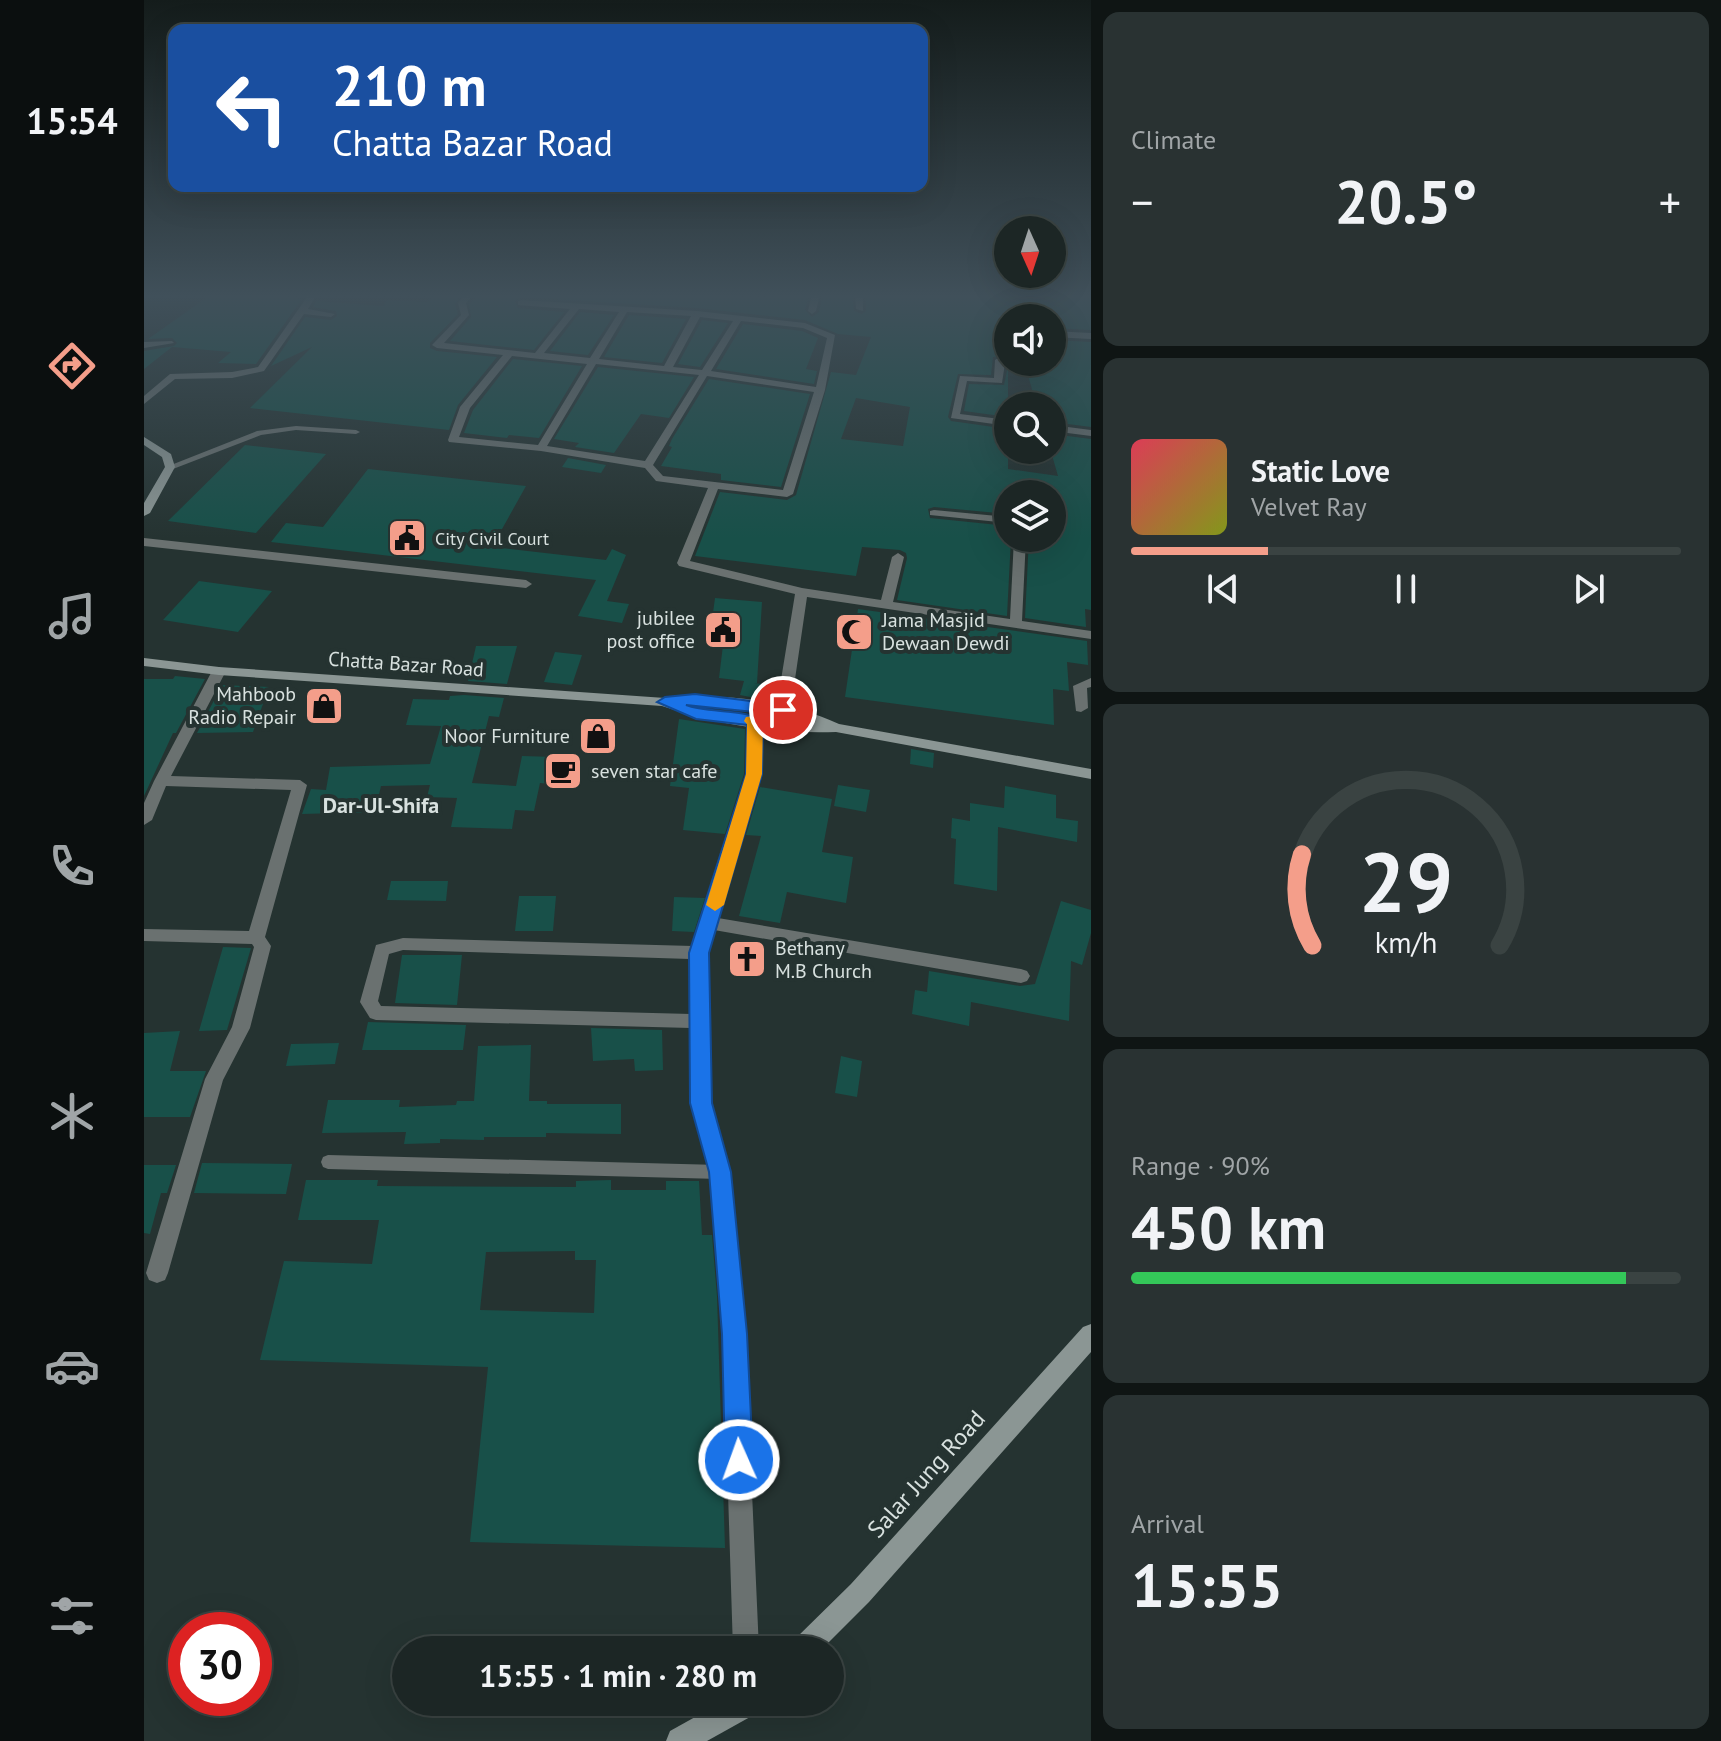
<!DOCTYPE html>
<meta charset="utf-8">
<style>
body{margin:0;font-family:"PT Sans",sans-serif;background:#293232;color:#f1f3f6;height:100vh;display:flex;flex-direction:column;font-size:30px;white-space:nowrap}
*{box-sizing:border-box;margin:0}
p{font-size:26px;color:#a0a5a7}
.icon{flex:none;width:44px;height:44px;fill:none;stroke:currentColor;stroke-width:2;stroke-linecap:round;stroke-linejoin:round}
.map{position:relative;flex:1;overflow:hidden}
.panel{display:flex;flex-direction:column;gap:12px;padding:12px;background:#0f1514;width:630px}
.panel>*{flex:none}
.banner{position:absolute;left:24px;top:24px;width:760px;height:168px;border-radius:16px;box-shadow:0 8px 32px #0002,0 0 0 2px #3a4342;background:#1a4fa0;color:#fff;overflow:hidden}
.needle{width:52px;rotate:177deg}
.tools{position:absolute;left:850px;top:216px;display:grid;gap:16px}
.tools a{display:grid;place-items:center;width:72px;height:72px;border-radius:50%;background:#1c2625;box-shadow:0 8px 32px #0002,0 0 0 2px #3a4342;font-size:40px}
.speed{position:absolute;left:24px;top:1612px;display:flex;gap:16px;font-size:40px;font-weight:700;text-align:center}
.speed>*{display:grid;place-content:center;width:104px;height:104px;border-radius:50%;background:#1c2625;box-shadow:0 8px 32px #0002,0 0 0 2px #3a4342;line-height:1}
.speed .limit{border:12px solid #d22;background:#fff;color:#111}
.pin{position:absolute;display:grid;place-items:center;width:68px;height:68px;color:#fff;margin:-34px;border:4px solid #fff;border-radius:50%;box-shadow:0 2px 8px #0007}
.me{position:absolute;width:88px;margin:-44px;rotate:358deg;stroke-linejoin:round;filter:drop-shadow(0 0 6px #0008)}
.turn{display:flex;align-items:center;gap:28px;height:168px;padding:0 32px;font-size:36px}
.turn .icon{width:104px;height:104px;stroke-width:2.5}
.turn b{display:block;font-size:56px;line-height:68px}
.big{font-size:60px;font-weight:600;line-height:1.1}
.panel .card{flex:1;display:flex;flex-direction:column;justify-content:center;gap:12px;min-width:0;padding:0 28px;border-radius:16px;background:#293232}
.panel .dial{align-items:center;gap:0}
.dial svg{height:208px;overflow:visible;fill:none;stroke:#3a4342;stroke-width:7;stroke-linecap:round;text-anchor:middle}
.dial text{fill:#f1f3f6;stroke:none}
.song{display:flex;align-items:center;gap:24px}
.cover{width:96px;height:96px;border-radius:12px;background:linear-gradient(135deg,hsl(350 70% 55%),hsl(70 70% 35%))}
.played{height:8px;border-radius:4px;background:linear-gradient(90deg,#f49e8a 25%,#3a4342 25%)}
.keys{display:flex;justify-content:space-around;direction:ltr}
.heat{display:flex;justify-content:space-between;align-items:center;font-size:44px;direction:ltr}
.charge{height:12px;border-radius:6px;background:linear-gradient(90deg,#34c759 90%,#3a4342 0)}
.trip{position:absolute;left:248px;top:1636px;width:452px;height:80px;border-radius:40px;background:#1c2625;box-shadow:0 8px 32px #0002,0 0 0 2px #3a4342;font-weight:600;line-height:80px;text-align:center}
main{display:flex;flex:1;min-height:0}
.dock{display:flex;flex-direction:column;width:144px;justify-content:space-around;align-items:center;background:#0b0f0f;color:#a0a5a7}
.dock .icon{width:56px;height:56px}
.dock .on{color:#f49e8a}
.dock b{font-size:36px;color:#f1f3f6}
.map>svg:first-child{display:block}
.building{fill:#185049;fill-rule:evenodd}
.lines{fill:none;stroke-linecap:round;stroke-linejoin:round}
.street-tunnel{stroke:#404d4b;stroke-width:15;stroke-dasharray:15 8;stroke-linecap:butt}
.lane{fill:#6a7170;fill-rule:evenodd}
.street{fill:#6a7170;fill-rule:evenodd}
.secondary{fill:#8b9694;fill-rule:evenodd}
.route{fill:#1a73e8;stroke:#114b97;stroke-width:2}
.slow{fill:#f59e0b}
.labels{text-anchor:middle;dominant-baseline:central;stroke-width:8;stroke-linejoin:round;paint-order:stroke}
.far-poi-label{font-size:18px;fill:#d8e1df;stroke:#253331;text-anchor:start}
.poi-label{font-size:20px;fill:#d8e1df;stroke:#253331;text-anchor:end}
.street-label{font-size:20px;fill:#d8e1df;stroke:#253331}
.neighbourhood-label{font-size:22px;font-weight:bold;fill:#d8e1df;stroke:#253331}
.near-street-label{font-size:24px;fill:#d8e1df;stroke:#253331}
</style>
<main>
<nav class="dock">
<b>15:54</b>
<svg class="icon on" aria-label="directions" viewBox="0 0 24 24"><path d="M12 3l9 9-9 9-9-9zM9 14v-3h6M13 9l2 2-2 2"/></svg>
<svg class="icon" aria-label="music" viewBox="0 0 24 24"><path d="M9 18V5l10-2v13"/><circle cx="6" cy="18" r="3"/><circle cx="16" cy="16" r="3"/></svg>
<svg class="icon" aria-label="phone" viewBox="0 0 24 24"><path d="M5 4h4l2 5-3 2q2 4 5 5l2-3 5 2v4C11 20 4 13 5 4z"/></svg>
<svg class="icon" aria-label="climate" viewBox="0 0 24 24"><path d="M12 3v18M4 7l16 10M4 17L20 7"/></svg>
<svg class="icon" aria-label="car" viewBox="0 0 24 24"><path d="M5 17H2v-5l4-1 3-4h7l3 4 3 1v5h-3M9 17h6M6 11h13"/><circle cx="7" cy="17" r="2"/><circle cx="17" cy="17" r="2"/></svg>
<svg class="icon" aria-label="filters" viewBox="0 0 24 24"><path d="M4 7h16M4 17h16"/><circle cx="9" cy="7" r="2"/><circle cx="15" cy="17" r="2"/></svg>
</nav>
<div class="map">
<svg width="947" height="1741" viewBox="0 0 947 1741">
<rect width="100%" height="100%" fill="#253331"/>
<g class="building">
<polygon points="68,294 128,294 158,299 112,364 74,363 87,352 28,347 0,369 0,351 30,346 33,343 28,338 4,339"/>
<polygon points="290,294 317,295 311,304 314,314 286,343 286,348 293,351 353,357 314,405 305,430 106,408 168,347 127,366 161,317 187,320 193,316 192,311 169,307 172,301 239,306 243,300 283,302"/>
<path d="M337,294H594V297L624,298L625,294L651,297L652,294H665L661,310L668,317L675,312L679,294H708L710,311L718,314L722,311V294H947V330L908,328V318H890L887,306L880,301L873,306L876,317L866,316L864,308V354L849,357L847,375L814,374L804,417L807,421L864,429V469L914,476L908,455V434L947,439V610L941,609L942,627L881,618L885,538H908V494H864V514L790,507L784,509L786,518L864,526V538H867L863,616L753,600L763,558L762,553L756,550L718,547L712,576L551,556L576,492L643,500L652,495L687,372L712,375L727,337L694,334L661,320L553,308L377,297L371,301L374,308L420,312L390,350L306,341L327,317L325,304ZM712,398L766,407L759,446L697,439Z"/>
<polygon points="436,312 470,315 444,355 406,351"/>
<polygon points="485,315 542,319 518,363 460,357"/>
<polygon points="558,320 584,323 556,367 534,364"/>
<polygon points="599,324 658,331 674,338 662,369 673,371 670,384 572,369"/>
<polygon points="908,340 947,342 947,427 908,422 908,406 893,406 880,362 908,362"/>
<polygon points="369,359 438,366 395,438 365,435 363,438 320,433 329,410"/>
<polygon points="864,366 864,417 820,411 825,384 860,385"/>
<polygon points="454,367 550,377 525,418 497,414 470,453 431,447 435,443 410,439"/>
<polygon points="565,379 666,394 637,487 577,480 577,474 517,466 528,447 525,446 528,439"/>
<polygon points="101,445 182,454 112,533 24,521"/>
<polygon points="424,458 462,465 457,473 418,467"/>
<polygon points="224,469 382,486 348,547 462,560 468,549 482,555 463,601 485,604 478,623 434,616 452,580 127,542 142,523 179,527"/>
<polygon points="55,581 128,591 94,632 19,620"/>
<polygon points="571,598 618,602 613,683 610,683 633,686 642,693 650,689 665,691 661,708 596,695 600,681 575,678 580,637 566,635"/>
<polygon points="714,609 943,641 944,665 923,662 925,691 909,689 910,725 701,697"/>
<polygon points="332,646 373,646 363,684 324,681"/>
<polygon points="411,652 438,655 428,685 400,682"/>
<polygon points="31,676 61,679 32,733 29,733 0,796 0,679 29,679"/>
<polygon points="78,685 125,687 109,732 53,733"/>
<polygon points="320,695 360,698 355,717 345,716 328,783 372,786 378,756 411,757 406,784 396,783 390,811 371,810 368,829 307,827 313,798 283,797 286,785 237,786 231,812 158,814 167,789 182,790 186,767 286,764 297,726 262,725 269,699 305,700 306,696"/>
<polygon points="535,719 601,729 600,774 581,834 539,830 545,788 526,786"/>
<polygon points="767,749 790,753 789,768 766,764"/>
<polygon points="694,785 726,790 722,812 690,806"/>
<polygon points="861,786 912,795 912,818 934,821 933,842 854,827 853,891 810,884 812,839 807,838 808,818 826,821 826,803 860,808"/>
<polygon points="616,787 688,799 678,852 709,857 702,903 643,892 636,923 595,916 617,836 602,835"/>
<polygon points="247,881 304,881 302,901 243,900"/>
<polygon points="375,896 412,896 409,931 371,931"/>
<polygon points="530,897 561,898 550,932 528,931"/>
<polygon points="917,901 947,910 947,933 938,965 927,961 925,1021 827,1002 825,1026 768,1014 771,990 783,992 785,971 876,986 891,984"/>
<polygon points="79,947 107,948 83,1030 55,1031"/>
<polygon points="258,955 318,955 313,1005 251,1003"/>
<polygon points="224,1022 322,1025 319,1050 218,1050"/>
<polygon points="447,1028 518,1030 519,1070 491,1071 490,1059 449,1061"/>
<polygon points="36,1031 26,1071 62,1071 46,1117 0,1117 0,1033"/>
<polygon points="195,1043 191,1064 142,1066 147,1044"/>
<polygon points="387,1045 385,1101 403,1101 403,1104 477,1104 477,1134 402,1133 402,1137 340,1137 340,1140 296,1139 296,1143 260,1144 262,1132 178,1133 184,1100 256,1100 255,1107 312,1105 313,1101 330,1101 334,1046"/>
<polygon points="697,1056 718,1061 713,1097 691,1093"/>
<polygon points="58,1163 148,1164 142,1194 50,1193"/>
<polygon points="0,1165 32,1165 23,1193 17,1193 6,1234 0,1233"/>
<path d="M162,1180H234L233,1186L432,1187V1181L467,1180V1190H522V1181H555L558,1235H568L573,1296L581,1548L326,1542L344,1367L116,1360L140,1261L228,1264L235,1220H154ZM431,1251V1260H452L450,1313L336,1310L342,1252Z"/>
</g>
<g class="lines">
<polyline class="street-tunnel" points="639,710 643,686"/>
<g class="lane">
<polygon points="152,426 212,430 216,432 212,434 152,430 117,435 29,469 22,467 113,431"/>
<polygon points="184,1155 576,1165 581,1167 583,1172 581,1177 576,1179 184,1169 179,1167 177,1162 179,1157"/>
</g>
<g class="street">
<polygon points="149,294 173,294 164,309 191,314 187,317 160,314 120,371 88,378 31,379 0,404 0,396 26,374 88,372 114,367 163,297"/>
<path d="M321,294H330L322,303L325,315L300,343L391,353L426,309L374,305V301L377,300L553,311L661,323L691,335L681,390L649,494L643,497L574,489L546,561L658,588L737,600L748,557L754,553L760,557L749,602L866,619L870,538H882L878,621L947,631V639L663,597L650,686L643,690L638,689L636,686L651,594L535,566L533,563L564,488L512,481L501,468L397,451L305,442L304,440L316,407L359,355L293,348L288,345L317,315L314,303ZM435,309L475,312L446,358L400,353ZM483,312L547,316L520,366L455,359ZM556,317L589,321L558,370L529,367ZM597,321L659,328L683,338L672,387L567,371ZM368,356L443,364L394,445L315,437L326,408ZM452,364L555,375L501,461L403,446ZM563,376L670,392L639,490L519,476L509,465Z"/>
<polygon points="668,294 676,294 672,311 668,314 664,311"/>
<polygon points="711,294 719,294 719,311 712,309"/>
<polygon points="880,304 884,307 887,318 879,318 876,307"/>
<polygon points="908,331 947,333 947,339 908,337"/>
<polygon points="28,341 30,343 0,348 0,342"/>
<polygon points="856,357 864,357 864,362 867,362 861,363 858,383 823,381 816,414 864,420 864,426 807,418 816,376 850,378 851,360"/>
<polygon points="908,425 947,430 947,436 908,431"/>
<polygon points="790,510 864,517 864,523 786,515 786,511"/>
<polygon points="0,538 382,580 388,584 382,588 0,546"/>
<polygon points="75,667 82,671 27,776 156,780 163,785 121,937 127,946 106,1028 79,1080 24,1273 21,1280 13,1283 5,1280 2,1273 61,1079 88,1027 110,947 108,944 0,941 0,929 105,931 147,790 22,786 8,820 0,825 0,803 10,781 68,671"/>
<polygon points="947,678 947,687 943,688 944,708 937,712 932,711 929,686"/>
<path d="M611,717L618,721L617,774L574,918L877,969L883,971L886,976L883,981L877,983L570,930L564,953L567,1103L586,1172L601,1334L615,1650H589L579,1334L566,1172L547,1103V1028L232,1020L226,1018L216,1002L232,945L259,938L549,946L603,774L604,721ZM259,950L546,959L547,1014L237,1006L234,1001L245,954Z"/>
</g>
<g class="secondary">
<polygon points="0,437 27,454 31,467 6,513 0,516 0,503 21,467 18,457 0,445"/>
<path d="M0,658L75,667L521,698C581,693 641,699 695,724L947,769V779L692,732C633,734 574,725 518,706L75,675L0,666ZM542,705L609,708L671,724L606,718Z"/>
<polygon points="947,1324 947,1352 725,1602 677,1650 645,1650 649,1641 707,1584 939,1327"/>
<polygon points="578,1702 618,1702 615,1712 563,1741 522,1741 526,1731"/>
</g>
</g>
<linearGradient id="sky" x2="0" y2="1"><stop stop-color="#141c1b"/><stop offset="0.55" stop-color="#40505a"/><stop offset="1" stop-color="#40505a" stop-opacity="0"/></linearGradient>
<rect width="947" height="538" fill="url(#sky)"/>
<path class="route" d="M551,694L639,705L647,710L639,715L542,705C562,713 605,709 619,721L618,774L565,953L568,1103L587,1172L603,1334L609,1460L605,1470L595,1474L585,1470L581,1460L578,1334L565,1172L546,1103L545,953L602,774L603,725L552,719L513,702L521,697Z"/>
<polygon class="slow" points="611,716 619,721 618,774 580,905 571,911 562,905 602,774 603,724 600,721 602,717"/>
<defs>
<symbol id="civic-square" viewBox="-11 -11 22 22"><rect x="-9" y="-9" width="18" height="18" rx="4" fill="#f49e8a" stroke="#253331"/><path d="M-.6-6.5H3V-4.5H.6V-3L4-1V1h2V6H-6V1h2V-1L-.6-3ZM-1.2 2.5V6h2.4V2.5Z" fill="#111"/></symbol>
<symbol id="mosque-square" viewBox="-11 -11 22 22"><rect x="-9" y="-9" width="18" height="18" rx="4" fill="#f49e8a" stroke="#253331"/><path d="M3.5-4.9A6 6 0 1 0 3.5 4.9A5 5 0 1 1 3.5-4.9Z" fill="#111"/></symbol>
<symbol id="shop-square" viewBox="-11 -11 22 22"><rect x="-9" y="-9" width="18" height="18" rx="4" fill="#f49e8a" stroke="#253331"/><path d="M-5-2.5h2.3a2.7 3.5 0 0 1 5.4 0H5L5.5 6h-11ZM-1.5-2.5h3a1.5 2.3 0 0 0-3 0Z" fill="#111"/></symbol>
<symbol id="cafe-square" viewBox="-11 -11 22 22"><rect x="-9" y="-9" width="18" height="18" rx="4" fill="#f49e8a" stroke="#253331"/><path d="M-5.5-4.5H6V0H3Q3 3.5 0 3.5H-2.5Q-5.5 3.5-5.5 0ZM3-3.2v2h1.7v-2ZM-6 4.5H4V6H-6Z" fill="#111"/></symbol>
<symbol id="church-square" viewBox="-11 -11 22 22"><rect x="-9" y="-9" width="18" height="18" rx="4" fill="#f49e8a" stroke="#253331"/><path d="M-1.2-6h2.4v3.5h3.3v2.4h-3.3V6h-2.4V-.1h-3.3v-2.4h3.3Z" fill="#111"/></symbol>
</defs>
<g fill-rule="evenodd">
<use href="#civic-square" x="241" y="516" width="44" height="44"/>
<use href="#civic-square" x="557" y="608" width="44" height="44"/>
<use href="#mosque-square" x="688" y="610" width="44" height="44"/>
<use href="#shop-square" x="158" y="684" width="44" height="44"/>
<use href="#shop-square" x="432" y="714" width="44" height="44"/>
<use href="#cafe-square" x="397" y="749" width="44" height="44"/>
<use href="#church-square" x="581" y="937" width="44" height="44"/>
</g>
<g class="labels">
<g class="far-poi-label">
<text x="291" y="538">City Civil Court</text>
</g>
<g class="poi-label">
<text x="551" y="618">jubilee<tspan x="551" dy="23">post office</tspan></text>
<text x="738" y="620" text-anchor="start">Jama Masjid<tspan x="738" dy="23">Dewaan Dewdi</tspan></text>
<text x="152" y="694">Mahboob<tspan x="152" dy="23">Radio Repair</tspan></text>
<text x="426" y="736">Noor Furniture</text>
<text x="447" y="771" text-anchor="start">seven star cafe</text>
<text x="631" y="948" text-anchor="start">Bethany<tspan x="631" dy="23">M.B Church</tspan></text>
</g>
<g class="street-label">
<text transform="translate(262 664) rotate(4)">Chatta Bazar Road</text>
</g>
<g class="neighbourhood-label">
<text x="237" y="805">Dar-Ul-Shifa</text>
</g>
<g class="near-street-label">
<text transform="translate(782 1474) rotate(-48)">Salar Jung Road</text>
</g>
</g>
</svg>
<div class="tools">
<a><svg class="needle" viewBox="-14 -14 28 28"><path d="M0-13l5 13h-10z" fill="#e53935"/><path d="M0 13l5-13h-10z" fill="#a0a5a7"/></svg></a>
<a><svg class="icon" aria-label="sound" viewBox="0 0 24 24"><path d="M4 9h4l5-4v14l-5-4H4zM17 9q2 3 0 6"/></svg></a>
<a><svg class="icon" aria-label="search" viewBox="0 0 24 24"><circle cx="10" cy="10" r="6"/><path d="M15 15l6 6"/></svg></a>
<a><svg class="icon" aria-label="layers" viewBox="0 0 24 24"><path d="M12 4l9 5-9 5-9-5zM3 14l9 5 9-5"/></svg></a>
</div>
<div class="speed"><div class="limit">30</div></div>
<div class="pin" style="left:639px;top:710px;background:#d93025"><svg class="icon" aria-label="arrive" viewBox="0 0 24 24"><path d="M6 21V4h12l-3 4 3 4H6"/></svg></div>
<svg class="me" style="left:595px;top:1460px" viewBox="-20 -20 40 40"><circle r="17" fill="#1a73e8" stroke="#fff" stroke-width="3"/><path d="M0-11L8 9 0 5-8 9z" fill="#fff"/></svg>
<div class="trip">15:55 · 1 min · 280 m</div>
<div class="banner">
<div class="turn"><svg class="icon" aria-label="left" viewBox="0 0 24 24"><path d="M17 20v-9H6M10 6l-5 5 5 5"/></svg><div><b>210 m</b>Chatta Bazar Road</div></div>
</div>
</div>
<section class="panel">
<div class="card"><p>Climate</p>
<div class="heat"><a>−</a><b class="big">20.5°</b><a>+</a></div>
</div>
<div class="card">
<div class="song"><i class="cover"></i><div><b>Static Love</b><p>Velvet Ray</p></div></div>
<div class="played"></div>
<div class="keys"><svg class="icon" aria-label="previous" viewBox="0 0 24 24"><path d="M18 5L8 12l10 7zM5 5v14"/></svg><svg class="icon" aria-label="pause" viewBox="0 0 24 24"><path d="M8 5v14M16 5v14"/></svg><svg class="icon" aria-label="next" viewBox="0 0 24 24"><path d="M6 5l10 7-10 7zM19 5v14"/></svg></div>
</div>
<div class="card dial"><svg viewBox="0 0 100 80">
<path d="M14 69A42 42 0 1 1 86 69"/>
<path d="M14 69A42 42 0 0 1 10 34" stroke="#f49e8a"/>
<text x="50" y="56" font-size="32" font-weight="700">29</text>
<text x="50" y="72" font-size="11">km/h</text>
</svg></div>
<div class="card"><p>Range · 90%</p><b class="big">450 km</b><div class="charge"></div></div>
<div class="card"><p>Arrival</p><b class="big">15:55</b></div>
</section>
</main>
